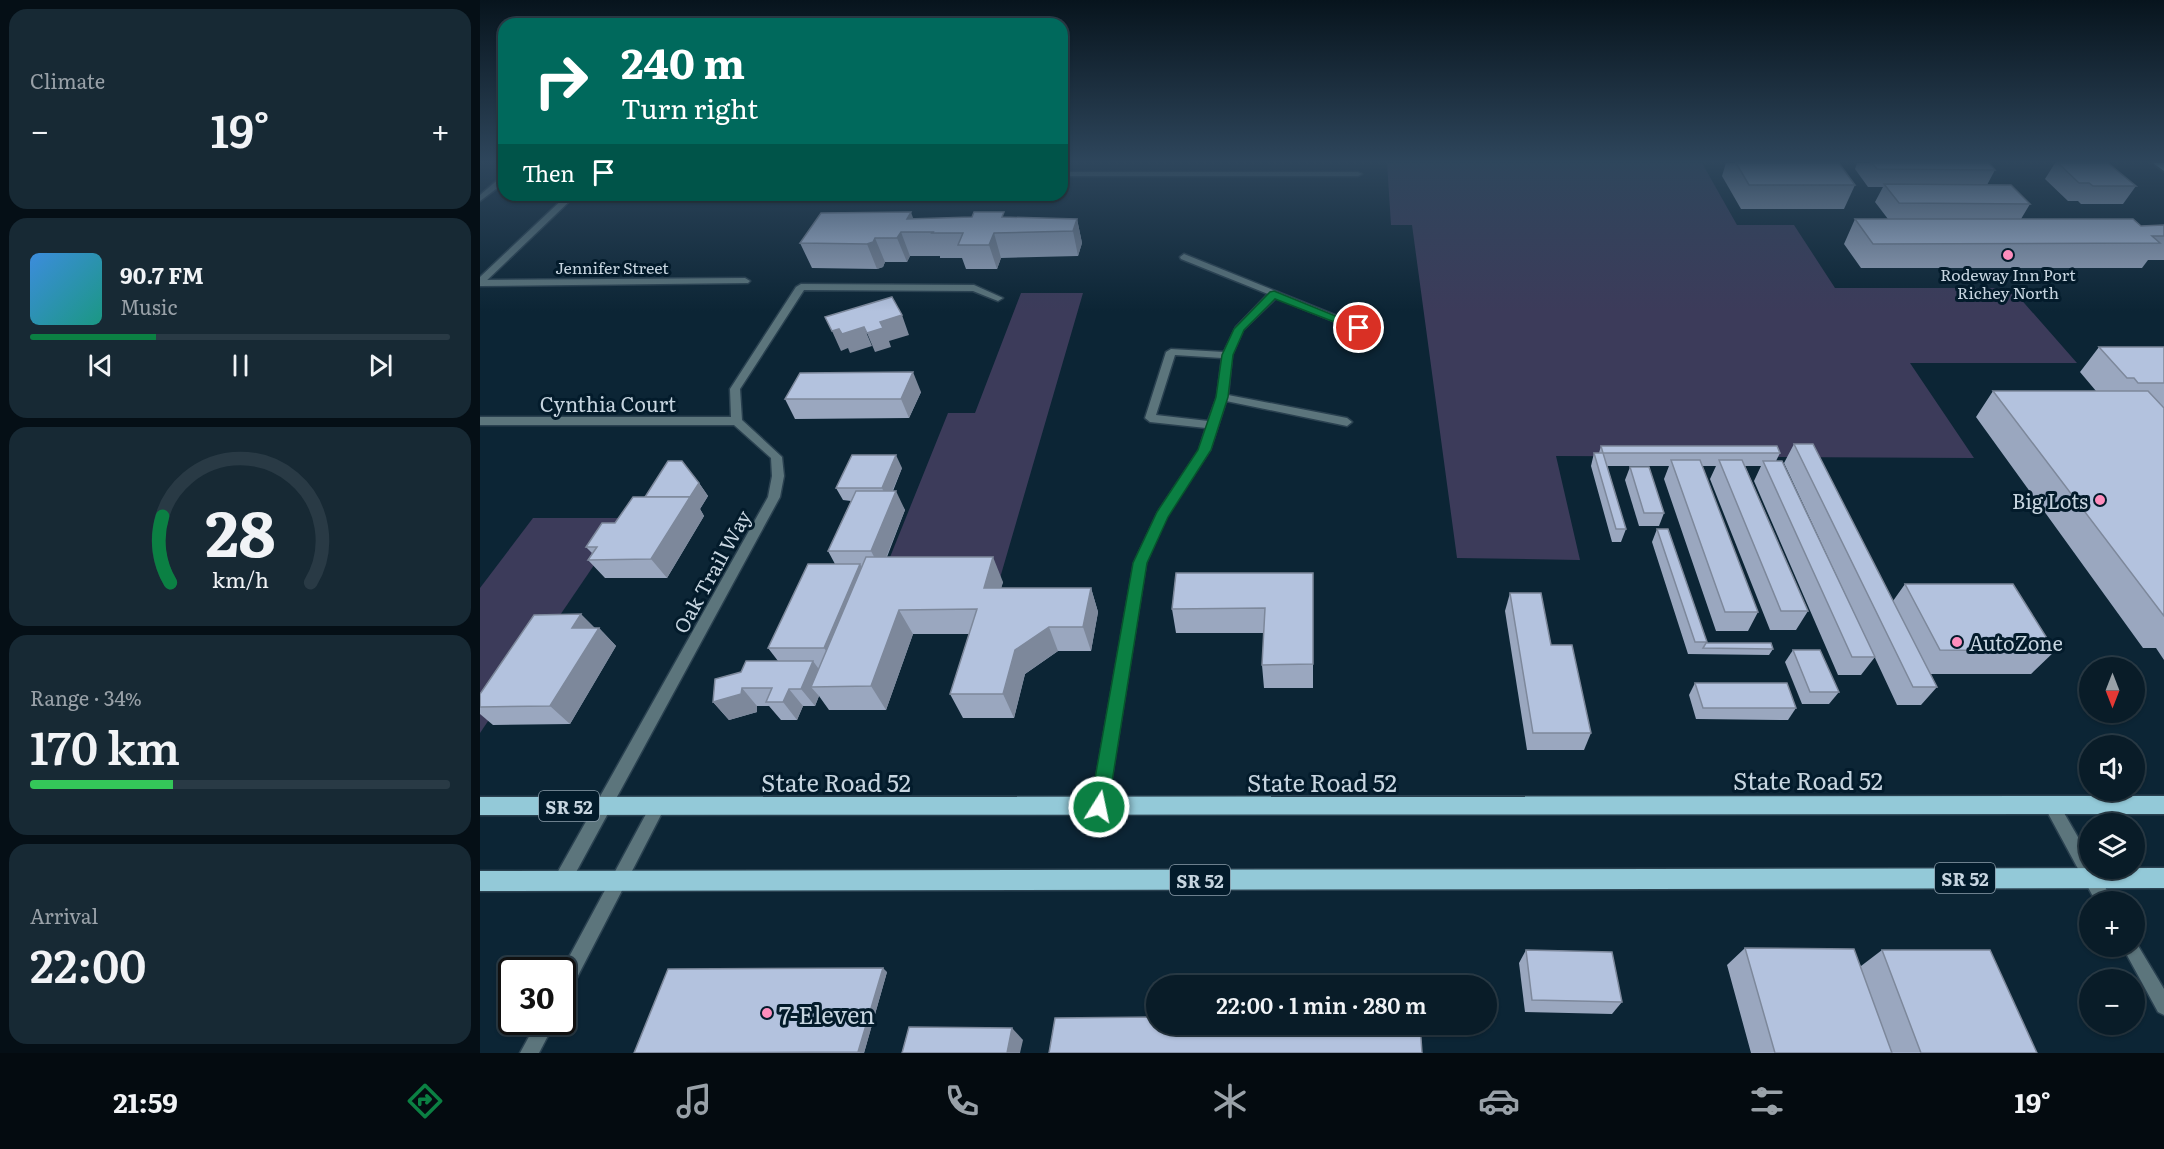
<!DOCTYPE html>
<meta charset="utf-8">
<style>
body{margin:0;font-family:Literata,serif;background:#172934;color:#f1f3f6;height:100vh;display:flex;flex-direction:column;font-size:22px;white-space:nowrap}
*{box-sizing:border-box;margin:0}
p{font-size:20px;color:#99a1a8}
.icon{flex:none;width:33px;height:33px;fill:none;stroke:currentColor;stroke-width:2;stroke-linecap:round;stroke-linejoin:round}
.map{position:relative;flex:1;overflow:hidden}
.drawer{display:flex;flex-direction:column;gap:9px;padding:9px;background:#050f16;width:480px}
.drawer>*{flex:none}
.guide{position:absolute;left:18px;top:18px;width:570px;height:183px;border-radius:18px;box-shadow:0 2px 4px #0004,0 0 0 2px #293a45;background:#00695c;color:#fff;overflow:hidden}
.needle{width:39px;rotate:180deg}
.buttons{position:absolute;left:1599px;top:657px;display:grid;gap:12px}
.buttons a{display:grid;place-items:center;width:66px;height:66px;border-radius:50%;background:#091c28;box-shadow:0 2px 4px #0004,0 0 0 2px #293a45;font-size:30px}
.speed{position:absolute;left:18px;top:957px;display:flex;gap:12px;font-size:30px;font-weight:700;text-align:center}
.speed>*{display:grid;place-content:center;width:78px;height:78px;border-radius:50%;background:#091c28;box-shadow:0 2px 4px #0004,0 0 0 2px #293a45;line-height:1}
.speed .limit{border:3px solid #111;border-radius:9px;background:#fff;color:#111}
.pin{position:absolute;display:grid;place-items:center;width:51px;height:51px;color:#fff;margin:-26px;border:3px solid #fff;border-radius:50%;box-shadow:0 2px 6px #0007}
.me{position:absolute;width:66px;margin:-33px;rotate:10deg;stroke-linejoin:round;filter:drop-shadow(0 0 4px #0008)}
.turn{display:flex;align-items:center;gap:21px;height:126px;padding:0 24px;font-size:27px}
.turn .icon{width:78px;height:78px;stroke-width:2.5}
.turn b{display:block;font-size:42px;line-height:51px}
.then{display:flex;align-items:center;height:57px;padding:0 24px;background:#0003;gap:12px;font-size:22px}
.big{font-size:45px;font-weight:600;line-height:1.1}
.drawer .card{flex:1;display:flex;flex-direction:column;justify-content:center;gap:9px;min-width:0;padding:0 21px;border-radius:18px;background:#172934}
.drawer .dial{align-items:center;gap:0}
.dial svg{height:156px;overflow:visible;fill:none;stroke:#293a45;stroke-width:7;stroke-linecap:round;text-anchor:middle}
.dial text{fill:#f1f3f6;stroke:none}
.song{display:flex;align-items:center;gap:18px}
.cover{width:72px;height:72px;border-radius:9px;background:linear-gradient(135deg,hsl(210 70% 55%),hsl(170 70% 35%))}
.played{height:6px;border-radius:3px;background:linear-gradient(90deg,#0b8043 30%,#293a45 30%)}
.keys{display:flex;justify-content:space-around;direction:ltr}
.heat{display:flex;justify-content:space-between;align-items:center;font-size:33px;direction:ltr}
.charge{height:9px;border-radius:4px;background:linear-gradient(90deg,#34c759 34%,#293a45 0)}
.trip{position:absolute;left:666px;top:975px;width:351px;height:60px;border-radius:30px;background:#091c28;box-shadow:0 2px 4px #0004,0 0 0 2px #293a45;font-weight:600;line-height:60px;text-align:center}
.dock{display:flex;height:96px;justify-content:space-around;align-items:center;background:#040b10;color:#99a1a8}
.dock .icon{width:42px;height:42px}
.dock .current{color:#0b8043}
.dock b{font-size:27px;color:#f1f3f6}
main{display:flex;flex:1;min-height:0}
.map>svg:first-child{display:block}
.green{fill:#3c3b5a}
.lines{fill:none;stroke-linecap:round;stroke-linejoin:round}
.minor-casing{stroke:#2a4150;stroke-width:3}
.tertiary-casing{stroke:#2a4150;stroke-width:3}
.primary-casing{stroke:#2a4150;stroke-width:3}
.trunk-casing{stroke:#2a4150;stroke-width:4}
.minor{fill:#5c757c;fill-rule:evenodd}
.tertiary{fill:#5c757c;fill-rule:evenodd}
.primary{fill:#93c9d8;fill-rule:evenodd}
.trunk{fill:#9edaea;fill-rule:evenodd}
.wall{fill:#9aa7bf}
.shaded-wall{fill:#7d889b}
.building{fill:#b3c2de;stroke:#7d889b;stroke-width:1.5}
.route{fill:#0b8043;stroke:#07532c;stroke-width:1.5}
.poi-dot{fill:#fe8ebd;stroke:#031b2b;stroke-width:2}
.labels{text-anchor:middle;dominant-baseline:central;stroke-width:6;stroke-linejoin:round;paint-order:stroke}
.far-street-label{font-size:16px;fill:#c7d5e0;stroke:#031b2b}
.far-poi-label{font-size:16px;fill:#c7d5e0;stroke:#031b2b}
.shield{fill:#031b2b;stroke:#8c9daa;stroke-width:1.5}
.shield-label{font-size:18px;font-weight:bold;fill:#c7d5e0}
.street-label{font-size:20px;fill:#c7d5e0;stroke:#031b2b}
.poi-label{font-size:20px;fill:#c7d5e0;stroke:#031b2b;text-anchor:end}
.near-street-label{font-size:24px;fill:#c7d5e0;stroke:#031b2b}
.near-poi-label{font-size:24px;fill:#c7d5e0;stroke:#031b2b;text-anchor:start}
</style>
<main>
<section class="drawer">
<div class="card"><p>Climate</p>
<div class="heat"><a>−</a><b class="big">19°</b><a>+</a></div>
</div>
<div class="card">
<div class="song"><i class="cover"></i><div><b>90.7 FM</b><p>Music</p></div></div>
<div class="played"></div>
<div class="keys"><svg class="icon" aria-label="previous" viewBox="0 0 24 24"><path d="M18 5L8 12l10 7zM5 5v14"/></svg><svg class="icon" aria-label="pause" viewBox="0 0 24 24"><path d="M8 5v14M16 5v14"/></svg><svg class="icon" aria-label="next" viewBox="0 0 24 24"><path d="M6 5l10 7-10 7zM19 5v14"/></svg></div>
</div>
<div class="card dial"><svg viewBox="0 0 100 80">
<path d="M14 69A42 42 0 1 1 86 69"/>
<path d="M14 69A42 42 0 0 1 10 35" stroke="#0b8043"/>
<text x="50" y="56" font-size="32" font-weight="700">28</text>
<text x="50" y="72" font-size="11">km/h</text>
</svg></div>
<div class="card"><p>Range · 34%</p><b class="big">170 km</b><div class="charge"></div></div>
<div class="card"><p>Arrival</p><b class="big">22:00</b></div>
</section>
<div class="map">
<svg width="1684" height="1053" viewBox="0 0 1684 1053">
<rect width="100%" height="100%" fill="#0c2535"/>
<g class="green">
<polygon points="907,163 1222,163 1257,225 1314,225 1355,288 1531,288 1597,363 1430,363 1494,458 1076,456 1100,560 977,558 932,225 911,225"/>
<polygon points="541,293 603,293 520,578 400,582 468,413 495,413"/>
<polygon points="53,518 146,518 0,733 0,588"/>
</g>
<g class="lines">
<defs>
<g id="minor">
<polygon points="582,172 878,172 882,174 878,176 582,176"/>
<polygon points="21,177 24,177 24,183 0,201 0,195"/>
<path d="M704,254L882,326V330H876L796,298L763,330L752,355L748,395L867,418L872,422L867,426L746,401L730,450L687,516L666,563L627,807L624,812L619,814L614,812L611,807L654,563L678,512L719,450L726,428L670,422L665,418L686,352L691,349L744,352L756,327L788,294L701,259L700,257ZM695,355L742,358L737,397L728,421L676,415Z"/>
<polygon points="265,278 270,281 268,283 0,286 0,280"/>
<polygon points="321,284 494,285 523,298 518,301 493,291 324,290 260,389 262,420 302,457 304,476 300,497 88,887 82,889 76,887 74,881 76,875 288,497 292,476 291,458 254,425 0,425 0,417 251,417 250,389 316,287"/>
<polygon points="1571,797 1576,799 1610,858 1610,868 1615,868 1633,902 1616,902 1563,804 1566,799"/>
<polygon points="178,799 183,801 186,806 183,811 88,995 82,997 82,970 173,801"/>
<polygon points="1654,939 1684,989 1684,1015 1678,1012 1642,946 1654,946"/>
<polygon points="57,1022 75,1022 59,1053 40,1053"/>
</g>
<polygon id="tertiary" points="87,195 96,195 3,284 0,285 0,277"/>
<g id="primary">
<polygon points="1684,796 1684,814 0,815 0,797"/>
<polygon points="1684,868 1684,888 0,891 0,871"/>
</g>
<polygon id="trunk" points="1673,163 1684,163 1684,171"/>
</defs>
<use href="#minor" class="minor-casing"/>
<use href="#tertiary" class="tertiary-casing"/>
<use href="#primary" class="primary-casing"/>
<use href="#trunk" class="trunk-casing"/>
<use href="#minor" class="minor"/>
<use href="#tertiary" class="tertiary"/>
<use href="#primary" class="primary"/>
<use href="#trunk" class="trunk"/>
</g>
<g class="wall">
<polygon points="1246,163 1359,163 1375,185 1364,209 1261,209 1242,176"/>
<polygon points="1377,163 1509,163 1515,170 1507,185 1550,204 1541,219 1661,226 1684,225 1684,260 1668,260 1662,268 1381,268 1364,244 1375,219 1408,219 1395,202 1403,187 1388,187 1375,169"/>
<polygon points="1575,163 1628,163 1656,186 1643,204 1601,204 1598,201 1588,201 1565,179"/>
<polygon points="525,217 597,219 602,243 598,256 521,258 517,269 486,269 482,258 460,258 460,256 430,256 427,262 405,262 403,267 397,269 332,268 320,243 433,219"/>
<polygon points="1619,347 1684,347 1684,660 1676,648 1663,648 1496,417 1513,391 1616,391 1600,372"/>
<polygon points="441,392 429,418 315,419 305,399"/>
<polygon points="1314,444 1413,601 1425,584 1575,651 1551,674 1450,674 1457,687 1441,705 1417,705 1304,463"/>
<polygon points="1121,446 1300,453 1296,461 1395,657 1381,675 1358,675 1274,481 1281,466 1265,466 1328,611 1316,630 1290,630 1230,479 1236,466 1222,466 1278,612 1268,631 1236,631 1184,479 1189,466 1127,466 1146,529 1141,542 1132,542 1111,466 1114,453 1119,453"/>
<polygon points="1150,467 1184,513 1179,526 1159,526 1145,480"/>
<polygon points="422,468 413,491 425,510 407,557 523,582 521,588 611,588 618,612 611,651 578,651 545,674 534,718 483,718 470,694 489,634 433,634 406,710 349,710 339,696 335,706 323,706 317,720 301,720 289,706 277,706 277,712 249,720 233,702 298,661 288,648 355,564 348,551 371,501 363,500 356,488"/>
<polygon points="219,483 228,496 220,509 224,516 187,578 125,578 108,560 112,553 106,547 135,523"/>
<polygon points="1177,529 1226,643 1293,649 1289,655 1208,654 1172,542"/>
<polygon points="1030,593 1071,645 1111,733 1104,750 1047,750 1025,611"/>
<polygon points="833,597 833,688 784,688 782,665 784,633 696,633 692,609"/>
<polygon points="115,628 119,628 136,646 90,724 13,725 0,714 0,694"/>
<polygon points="1313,650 1359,692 1349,704 1322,704 1305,662"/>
<polygon points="1215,683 1316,708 1308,720 1216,719 1209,695"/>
<polygon points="1265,948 1381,966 1402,950 1557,1053 1271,1053 1247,965"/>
<polygon points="1046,950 1142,1002 1132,1014 1045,1012 1039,963"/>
<polygon points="407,972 384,1053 154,1053"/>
</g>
<g class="shaded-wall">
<polygon points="431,212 438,232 427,219"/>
<polygon points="597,219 602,243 598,256 593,231"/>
<polygon points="421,232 430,256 427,262 417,238"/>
<polygon points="514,233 521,258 517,269 509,245"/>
<polygon points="395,238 405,262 403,267 397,269 387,244"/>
<polygon points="422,315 429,335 409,341 411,347 395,352 387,333 400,322"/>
<polygon points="384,327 392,346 370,353 368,348 361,351 352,331 359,329"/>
<polygon points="433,372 441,392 429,418 421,399"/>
<polygon points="416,455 422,468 408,501 402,488"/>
<polygon points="219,483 228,496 220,509 224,516 187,578 171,559"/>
<polygon points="416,491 425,510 401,570 391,551"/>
<polygon points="513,557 523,582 514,612 504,588"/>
<polygon points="380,564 391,582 357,666 344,648"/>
<polygon points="611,588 618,612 611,651 603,627"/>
<polygon points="419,610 433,634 406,710 391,686"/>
<polygon points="101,614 117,630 119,628 136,646 90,724 70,706 92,628"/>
<polygon points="569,627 578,651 545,674 534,718 523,694 535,650"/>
<polygon points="333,661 346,679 331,687 339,696 335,706 321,689"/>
<polygon points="262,688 277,706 277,712 249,720 233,702"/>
<polygon points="309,689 323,706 317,720 303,702"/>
<polygon points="403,968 407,972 384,1053 380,1053 378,1052"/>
<polygon points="532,1028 543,1040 540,1053 527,1053"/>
</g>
<g class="building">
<polygon points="1256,163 1359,163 1375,185 1269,185"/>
<polygon points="1392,163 1509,163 1515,170 1397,169"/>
<polygon points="1578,163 1628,163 1656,186 1613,186 1609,183 1599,183"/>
<polygon points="1404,184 1531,185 1550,204 1419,203"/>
<polygon points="431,212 427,219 492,217 494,212 524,212 522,217 597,219 593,231 514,233 509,245 478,245 483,233 452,233 453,232 421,232 417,238 395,238 393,242 387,244 320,243 341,213"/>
<polygon points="1375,219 1653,219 1661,226 1684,225 1684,236 1672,236 1680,243 1393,244"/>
<polygon points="412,297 422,315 400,322 403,328 387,333 384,327 362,334 359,329 352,331 345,317"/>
<polygon points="1619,347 1684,347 1684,383 1658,383 1654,378 1647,378"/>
<polygon points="433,372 421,399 305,399 320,373"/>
<polygon points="1513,391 1668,391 1684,408 1684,616"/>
<polygon points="1314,444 1333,444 1457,687 1433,687"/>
<polygon points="1121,446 1297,446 1300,453 1123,453 1146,529 1136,529 1114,453 1123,453"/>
<polygon points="372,455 416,455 402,488 356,488"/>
<polygon points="1191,460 1220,460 1278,612 1245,612"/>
<polygon points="1239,460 1262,460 1328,611 1301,611"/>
<polygon points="188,461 202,461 219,483 210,497 165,497"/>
<polygon points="1283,461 1302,461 1395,657 1372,657"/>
<polygon points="1150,467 1169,467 1184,513 1164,513"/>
<polygon points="376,491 416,491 391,551 348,551"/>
<polygon points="153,497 210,497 171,559 108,560 117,547 106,547 122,523 135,523"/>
<polygon points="1177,529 1188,529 1227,642 1215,642"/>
<polygon points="386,557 513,557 504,588 611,588 603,627 569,627 535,650 523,694 470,694 497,609 419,610 391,686 331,687"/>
<polygon points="328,564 380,564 344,648 288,648"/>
<polygon points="696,573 833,573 833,664 782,665 785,608 692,609"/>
<polygon points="1425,584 1533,584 1575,651 1460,650"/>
<polygon points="1030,593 1061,593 1071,645 1092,645 1111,733 1053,733"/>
<polygon points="101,614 92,628 119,628 70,706 0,707 0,694 54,615"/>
<polygon points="1226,643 1291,643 1293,649 1223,648"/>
<polygon points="1313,650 1340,650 1359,692 1330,692"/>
<polygon points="266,661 333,661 321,689 309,689 303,702 286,702 292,688 262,688 261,694 233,702 235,679 261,672"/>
<polygon points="1215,683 1307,683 1316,708 1223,708"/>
<polygon points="1265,948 1374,949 1412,1053 1295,1053"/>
<polygon points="1046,950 1132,952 1142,1002 1052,1000"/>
<polygon points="1402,950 1510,950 1557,1053 1441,1053"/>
<polygon points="403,968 378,1052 154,1053 188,969"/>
<polygon points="676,1017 676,1024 940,1024 942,1053 569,1053 575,1018"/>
<polygon points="429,1027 532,1028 527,1053 422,1053"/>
</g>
<linearGradient id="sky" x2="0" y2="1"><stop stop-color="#07141d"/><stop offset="0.52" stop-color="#2e465c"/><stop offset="1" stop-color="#2e465c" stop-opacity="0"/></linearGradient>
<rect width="1684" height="311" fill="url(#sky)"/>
<polygon class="route" points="794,291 885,328 879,331 875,330 795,299 764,330 753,355 748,397 731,450 688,517 667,563 628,807 625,813 619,815 613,813 610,807 653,563 677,512 718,450 736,397 742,355 754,329 790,292"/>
<g class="poi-dot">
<circle cx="1528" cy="255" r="6"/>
<circle cx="1620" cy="500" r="6"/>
<circle cx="1477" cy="642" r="6"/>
<circle cx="287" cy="1013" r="6"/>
</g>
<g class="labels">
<g class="far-street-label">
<text x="132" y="267">Jennifer Street</text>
</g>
<g class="far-poi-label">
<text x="1528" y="274">Rodeway Inn Port<tspan x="1528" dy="18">Richey North</tspan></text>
</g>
<g class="shield">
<rect x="59" y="791" width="60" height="30" rx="4.5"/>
<rect x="1455" y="863" width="60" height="30" rx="4.5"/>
<rect x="690" y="865" width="60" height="30" rx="4.5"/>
</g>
<g class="shield-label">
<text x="89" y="806">SR 52</text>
<text x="1485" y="878">SR 52</text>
<text x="720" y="880">SR 52</text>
</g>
<g class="street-label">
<text x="128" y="403">Cynthia Court</text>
<text transform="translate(231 571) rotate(-61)">Oak Trail Way</text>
</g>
<g class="poi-label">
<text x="1608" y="500">Big Lots</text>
<text x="1489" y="642" text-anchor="start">AutoZone</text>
</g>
<g class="near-street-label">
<text x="1328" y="779">State Road 52</text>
<text x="356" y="781">State Road 52</text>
<text x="842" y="781">State Road 52</text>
</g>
<g class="near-poi-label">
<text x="299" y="1013">7-Eleven</text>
</g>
</g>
</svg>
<div class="buttons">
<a><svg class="needle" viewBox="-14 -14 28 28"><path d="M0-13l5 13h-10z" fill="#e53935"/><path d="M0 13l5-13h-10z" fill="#99a1a8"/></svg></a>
<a><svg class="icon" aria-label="sound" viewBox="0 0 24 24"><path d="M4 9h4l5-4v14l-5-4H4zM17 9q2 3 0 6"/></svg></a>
<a><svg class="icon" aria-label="layers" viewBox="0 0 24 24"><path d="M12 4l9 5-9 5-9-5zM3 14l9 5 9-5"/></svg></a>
<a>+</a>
<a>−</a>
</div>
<div class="speed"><div class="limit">30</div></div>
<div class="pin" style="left:879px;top:328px;background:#d93025"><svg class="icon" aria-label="arrive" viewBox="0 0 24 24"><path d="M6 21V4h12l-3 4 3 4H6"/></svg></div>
<svg class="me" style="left:619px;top:807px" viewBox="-20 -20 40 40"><circle r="17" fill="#0b8043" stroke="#fff" stroke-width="3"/><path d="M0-11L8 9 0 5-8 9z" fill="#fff"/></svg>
<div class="trip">22:00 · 1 min · 280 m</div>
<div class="guide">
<div class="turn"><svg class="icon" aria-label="right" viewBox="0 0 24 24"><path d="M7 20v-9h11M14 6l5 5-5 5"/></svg><div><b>240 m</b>Turn right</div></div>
<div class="then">Then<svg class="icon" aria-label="arrive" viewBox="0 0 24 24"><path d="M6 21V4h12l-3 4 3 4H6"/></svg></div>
</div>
</div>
</main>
<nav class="dock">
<b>21:59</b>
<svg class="icon current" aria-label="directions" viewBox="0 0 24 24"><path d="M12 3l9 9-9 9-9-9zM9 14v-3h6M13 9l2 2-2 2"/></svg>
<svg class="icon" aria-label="music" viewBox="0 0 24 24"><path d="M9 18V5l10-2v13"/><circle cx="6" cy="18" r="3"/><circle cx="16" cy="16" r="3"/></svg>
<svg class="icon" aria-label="phone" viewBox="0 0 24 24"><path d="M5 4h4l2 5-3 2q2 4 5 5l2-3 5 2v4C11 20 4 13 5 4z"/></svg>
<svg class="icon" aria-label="climate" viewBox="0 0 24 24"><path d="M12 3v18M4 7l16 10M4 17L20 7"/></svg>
<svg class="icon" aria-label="car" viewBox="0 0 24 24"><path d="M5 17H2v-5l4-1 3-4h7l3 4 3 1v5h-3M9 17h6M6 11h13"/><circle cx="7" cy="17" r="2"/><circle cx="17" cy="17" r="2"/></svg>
<svg class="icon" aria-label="filters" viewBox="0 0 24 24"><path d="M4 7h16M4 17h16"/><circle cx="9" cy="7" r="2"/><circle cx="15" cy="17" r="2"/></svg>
<b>19°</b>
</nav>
